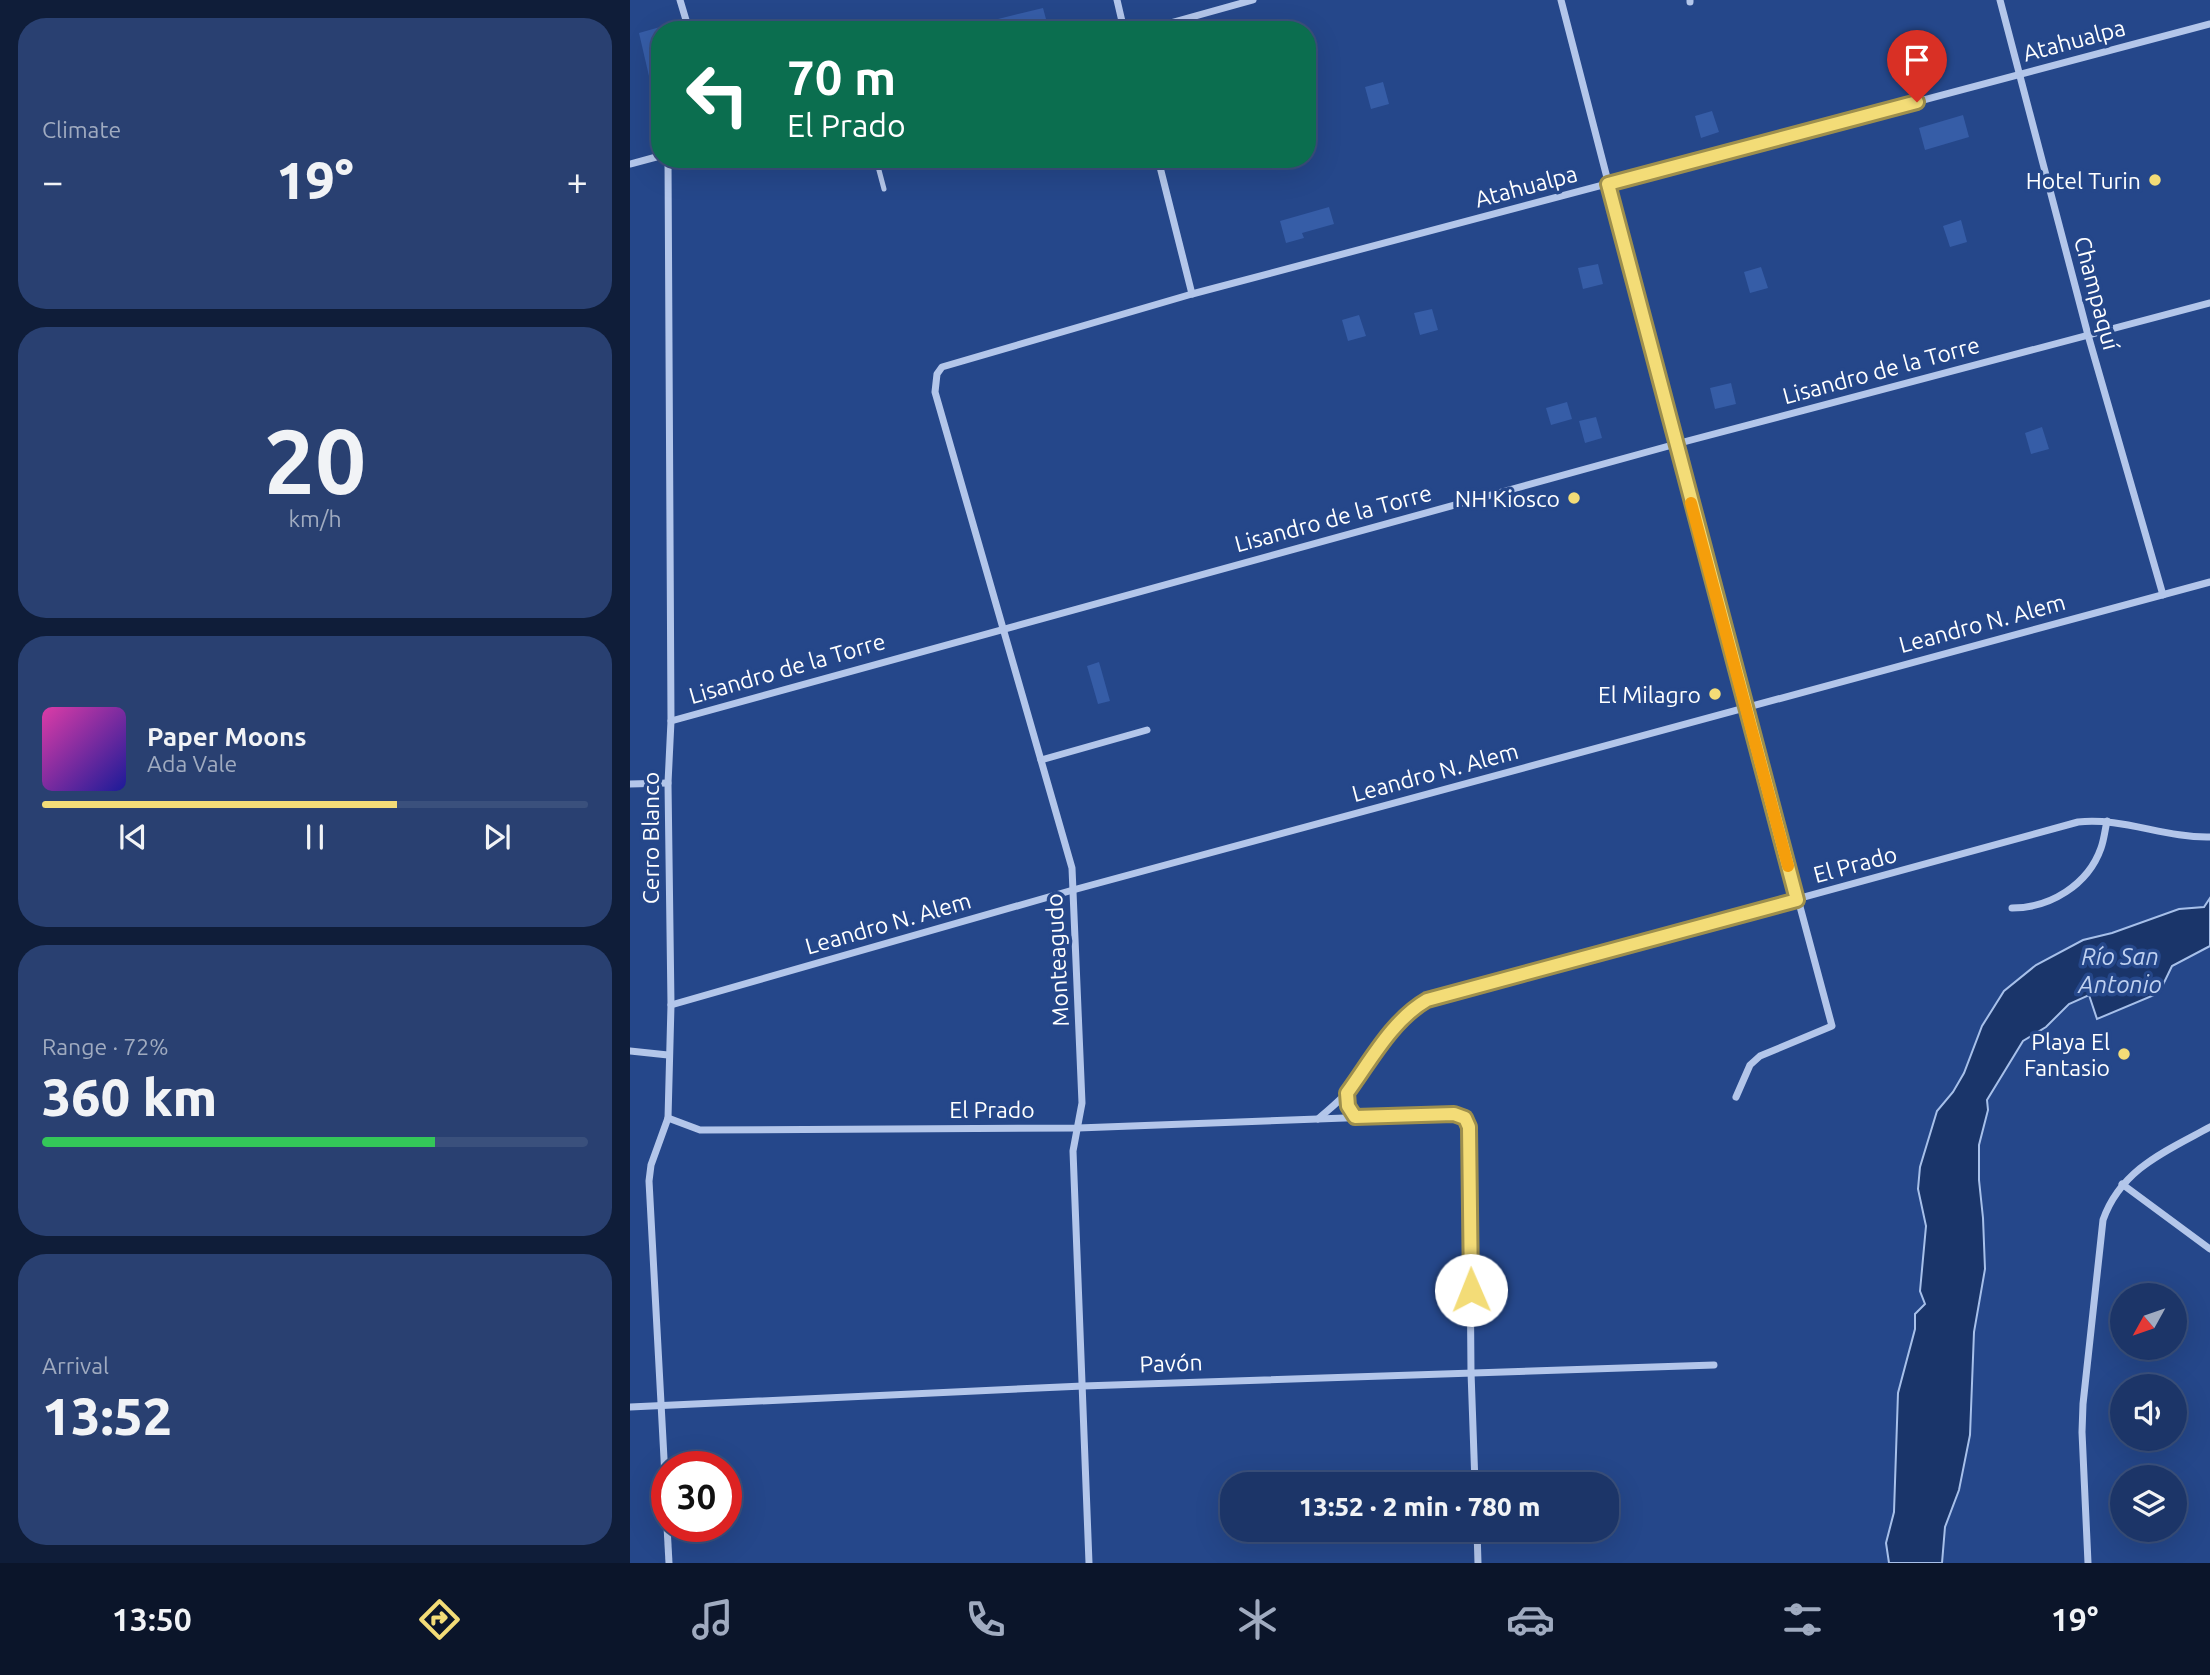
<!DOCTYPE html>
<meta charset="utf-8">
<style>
body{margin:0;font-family:Ubuntu,sans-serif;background:#294071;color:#f1f3f6;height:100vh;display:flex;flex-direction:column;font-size:26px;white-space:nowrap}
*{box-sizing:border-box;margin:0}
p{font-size:23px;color:#a0abc0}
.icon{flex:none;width:38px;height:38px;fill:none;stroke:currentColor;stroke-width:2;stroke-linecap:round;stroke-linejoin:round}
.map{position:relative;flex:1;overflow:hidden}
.sheet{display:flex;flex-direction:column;gap:18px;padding:18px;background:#0f1d39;width:630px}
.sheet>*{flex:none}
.hud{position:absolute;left:21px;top:21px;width:665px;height:147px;border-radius:28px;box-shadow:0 7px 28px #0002,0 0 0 2px #3a507c;background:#0b6e4f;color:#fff;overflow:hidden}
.needle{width:46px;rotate:230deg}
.controls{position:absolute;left:1480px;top:1283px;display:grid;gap:14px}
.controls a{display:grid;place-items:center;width:77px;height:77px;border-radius:50%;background:#1c3568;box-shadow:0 7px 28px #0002,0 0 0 2px #3a507c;font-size:35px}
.speed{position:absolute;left:21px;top:1451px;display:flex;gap:14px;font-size:35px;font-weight:700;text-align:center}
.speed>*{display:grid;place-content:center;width:91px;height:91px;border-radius:50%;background:#1c3568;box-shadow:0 7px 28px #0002,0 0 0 2px #3a507c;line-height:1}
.speed .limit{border:10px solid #d22;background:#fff;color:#111}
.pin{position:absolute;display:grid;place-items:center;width:60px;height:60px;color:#fff;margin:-72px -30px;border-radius:50% 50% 50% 0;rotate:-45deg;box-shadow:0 0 7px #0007}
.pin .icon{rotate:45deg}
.me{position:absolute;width:77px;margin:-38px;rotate:359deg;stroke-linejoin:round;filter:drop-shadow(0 0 5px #0008)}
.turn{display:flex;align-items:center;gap:24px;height:147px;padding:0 21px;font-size:32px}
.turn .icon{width:91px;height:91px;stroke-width:2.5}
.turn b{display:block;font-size:49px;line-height:60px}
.big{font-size:52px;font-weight:800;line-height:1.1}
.sheet .card{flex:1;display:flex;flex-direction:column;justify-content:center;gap:10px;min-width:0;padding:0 24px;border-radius:28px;background:#294071}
.sheet .dial{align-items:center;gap:0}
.dial b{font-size:91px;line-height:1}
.song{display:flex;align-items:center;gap:21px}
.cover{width:84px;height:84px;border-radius:10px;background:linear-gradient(135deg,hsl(320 70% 55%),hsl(240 70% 35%))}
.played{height:7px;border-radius:4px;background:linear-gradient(90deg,#f3dc77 65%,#3a507c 65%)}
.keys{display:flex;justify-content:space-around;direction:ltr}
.heat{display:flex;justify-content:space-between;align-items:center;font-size:38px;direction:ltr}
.charge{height:10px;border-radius:5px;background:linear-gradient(90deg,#34c759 72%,#3a507c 0)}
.trip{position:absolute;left:590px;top:1472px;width:399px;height:70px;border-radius:28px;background:#1c3568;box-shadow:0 7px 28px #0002,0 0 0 2px #3a507c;font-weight:800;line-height:70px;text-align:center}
.menu{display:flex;height:112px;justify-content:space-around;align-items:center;background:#0b152a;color:#a0abc0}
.menu .icon{width:49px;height:49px}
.menu .current{color:#f3dc77}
.menu b{font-size:32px;color:#f1f3f6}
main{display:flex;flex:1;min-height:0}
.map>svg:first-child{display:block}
.water{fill:#1a356a;stroke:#a7c0ea;stroke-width:2}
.building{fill:#365da7}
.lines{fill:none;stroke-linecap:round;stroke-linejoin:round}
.lane{stroke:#b3c6ea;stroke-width:5}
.street{stroke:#b3c6ea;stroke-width:7}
.route-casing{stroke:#9e8f4d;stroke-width:18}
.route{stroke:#f3dc77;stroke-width:12}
.slow{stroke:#f59e0b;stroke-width:12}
.poi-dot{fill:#f3dc77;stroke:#25478a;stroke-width:2.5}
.labels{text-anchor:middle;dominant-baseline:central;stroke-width:7;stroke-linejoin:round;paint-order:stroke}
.street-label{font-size:23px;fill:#fff;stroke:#25478a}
.poi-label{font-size:23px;fill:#fff;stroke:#25478a;text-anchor:end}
.water-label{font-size:24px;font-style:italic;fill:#bfd1f1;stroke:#25478a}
</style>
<main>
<section class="sheet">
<div class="card"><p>Climate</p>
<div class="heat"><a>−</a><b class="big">19°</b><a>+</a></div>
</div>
<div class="card dial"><b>20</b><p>km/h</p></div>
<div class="card">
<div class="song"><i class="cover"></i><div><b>Paper Moons</b><p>Ada Vale</p></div></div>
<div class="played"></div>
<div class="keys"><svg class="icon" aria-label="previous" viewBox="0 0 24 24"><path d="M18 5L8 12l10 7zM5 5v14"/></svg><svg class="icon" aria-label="pause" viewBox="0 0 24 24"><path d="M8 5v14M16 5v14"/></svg><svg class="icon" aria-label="next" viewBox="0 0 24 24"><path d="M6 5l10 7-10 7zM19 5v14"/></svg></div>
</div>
<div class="card"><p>Range · 72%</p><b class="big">360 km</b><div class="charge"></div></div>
<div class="card"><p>Arrival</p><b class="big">13:52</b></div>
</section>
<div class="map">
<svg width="1580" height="1563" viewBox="0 0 1580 1563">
<rect width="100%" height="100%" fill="#25478a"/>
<polygon class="water" points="1580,898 1580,946 1542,966 1529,993 1467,1019 1459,995 1439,1004 1416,1027 1393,1041 1357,1100 1358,1110 1349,1145 1349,1180 1353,1218 1355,1269 1344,1332 1340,1435 1329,1490 1315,1527 1312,1563 1259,1563 1256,1543 1264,1512 1268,1393 1285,1329 1285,1314 1295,1304 1290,1291 1296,1226 1288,1189 1290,1167 1307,1111 1323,1092 1334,1073 1352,1026 1374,991 1406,965 1453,940 1482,933 1549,909 1574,907"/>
<g class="building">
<polygon points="413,8 419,30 371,30 368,19"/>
<polygon points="30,27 30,102 25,102 9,33"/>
<polygon points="753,82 759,104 741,109 735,87"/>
<polygon points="1082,111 1089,132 1071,138 1065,116"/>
<polygon points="1333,115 1339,137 1295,150 1289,128"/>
<polygon points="699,207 704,224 672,233 674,238 656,243 650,221"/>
<polygon points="1331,220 1337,242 1320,247 1313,226"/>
<polygon points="968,264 973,284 953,289 948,268"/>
<polygon points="1131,267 1138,288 1120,293 1114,272"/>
<polygon points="802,309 808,330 790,335 784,313"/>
<polygon points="729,315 736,336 718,341 712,320"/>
<polygon points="1101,383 1106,404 1085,409 1080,388"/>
<polygon points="937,402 942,419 921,425 916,408"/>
<polygon points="966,417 972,438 955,443 949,421"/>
<polygon points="1412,427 1419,449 1401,454 1395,433"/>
<polygon points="469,662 480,701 468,704 457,666"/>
</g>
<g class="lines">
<polyline class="lane" points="246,159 254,189"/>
<g class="street">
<polyline points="50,0 59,30"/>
<polyline points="487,0 494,30"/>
<polyline points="931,0 1046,444 1202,1026 1130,1056 1120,1065 1106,1097"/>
<polyline points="1060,0 1060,2"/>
<polyline points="1370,0 1458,335 1533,595"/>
<polyline points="515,30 623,0"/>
<polyline points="528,159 562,294"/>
<polyline points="0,164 30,156"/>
<polyline points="41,721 1046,444 1580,303"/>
<polyline points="411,760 517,730"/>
<polyline points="0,784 38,783"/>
<path d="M1382,908C1420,908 1458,885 1471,848C1474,840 1475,830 1477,821"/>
<polyline points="41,1005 443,890 1580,582"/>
<polyline points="0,1051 38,1055"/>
<polyline points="717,1093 718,1106 725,1117"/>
<polyline points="38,1118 70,1130 448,1128 824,1114 835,1119 839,1127 841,1372 845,1484"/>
<path d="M688,1119C698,1110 709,1102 717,1092C744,1062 761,1020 797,1000L1448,822C1492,817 1535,838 1580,837"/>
<polyline points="1492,1184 1580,1249"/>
<polyline points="0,1407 453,1386 1084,1365"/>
<polyline points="37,1514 19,1181 21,1165 38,1118 41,1005 38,783 41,721 38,159"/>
<polyline points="37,1526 39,1563"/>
<polyline points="847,1530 848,1563"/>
<polyline points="459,1563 443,1151 452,1103 442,868 305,392 307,374 312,367 562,294 1580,24"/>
<path d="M1458,1563L1452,1432L1453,1404L1473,1220C1491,1169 1536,1151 1580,1127"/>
</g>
</g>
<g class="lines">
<defs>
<path id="route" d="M841,1290L839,1127L835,1118L824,1114L725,1117L718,1106L717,1093C740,1062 762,1020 797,1000L1167,900L978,184L1287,102"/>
</defs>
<use href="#route" class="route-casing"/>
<use href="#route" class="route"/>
<polyline class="slow" points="1061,503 1158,866"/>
</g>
<g class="poi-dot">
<circle cx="1525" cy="180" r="7"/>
<circle cx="944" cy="498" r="7"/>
<circle cx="1085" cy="694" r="7"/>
<circle cx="1494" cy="1054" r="7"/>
</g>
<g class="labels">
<g class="street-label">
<text transform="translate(1444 40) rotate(-15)">Atahualpa</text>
<text transform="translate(896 186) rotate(-15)">Atahualpa</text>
<text transform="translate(1467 293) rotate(75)">Champaquí</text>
<text transform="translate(1251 370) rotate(-15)">Lisandro de la Torre</text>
<text transform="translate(703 518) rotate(-15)">Lisandro de la Torre</text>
<text transform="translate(1352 623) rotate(-15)">Leandro N. Alem</text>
<text transform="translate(157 668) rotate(-16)">Lisandro de la Torre</text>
<text transform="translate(805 772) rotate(-15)">Leandro N. Alem</text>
<text transform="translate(20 838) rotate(-90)">Cerro Blanco</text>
<text transform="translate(1225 864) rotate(-15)">El Prado</text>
<text transform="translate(258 923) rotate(-16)">Leandro N. Alem</text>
<text transform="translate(427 960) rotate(-93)">Monteagudo</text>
<text x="362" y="1109">El Prado</text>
<text transform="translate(541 1363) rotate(-2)">Pavón</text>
</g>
<g class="poi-label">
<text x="1511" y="180">Hotel Turin</text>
<text x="930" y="498">NH Kiosco</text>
<text x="1071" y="694">El Milagro</text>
<text x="1480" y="1041">Playa El<tspan x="1480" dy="26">Fantasio</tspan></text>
</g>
<g class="water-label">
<text x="1490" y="956">Río San<tspan x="1490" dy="28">Antonio</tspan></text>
</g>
</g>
</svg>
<div class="controls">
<a><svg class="needle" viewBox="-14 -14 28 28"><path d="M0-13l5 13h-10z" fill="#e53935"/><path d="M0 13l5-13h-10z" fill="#a0abc0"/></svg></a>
<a><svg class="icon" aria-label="sound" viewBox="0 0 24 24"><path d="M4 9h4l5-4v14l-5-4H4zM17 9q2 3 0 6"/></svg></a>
<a><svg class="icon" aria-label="layers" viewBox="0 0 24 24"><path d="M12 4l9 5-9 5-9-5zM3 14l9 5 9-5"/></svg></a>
</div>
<div class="speed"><div class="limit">30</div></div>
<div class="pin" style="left:1287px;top:102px;background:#d93025"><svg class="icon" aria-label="arrive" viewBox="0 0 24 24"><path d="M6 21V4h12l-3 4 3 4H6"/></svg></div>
<svg class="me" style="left:841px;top:1290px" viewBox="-20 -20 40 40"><circle r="19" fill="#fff"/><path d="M0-13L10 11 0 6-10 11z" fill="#f3dc77"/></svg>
<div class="trip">13:52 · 2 min · 780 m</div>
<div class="hud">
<div class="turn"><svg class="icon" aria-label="left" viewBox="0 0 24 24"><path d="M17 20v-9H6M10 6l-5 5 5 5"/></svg><div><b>70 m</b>El Prado</div></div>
</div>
</div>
</main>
<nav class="menu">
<b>13:50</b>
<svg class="icon current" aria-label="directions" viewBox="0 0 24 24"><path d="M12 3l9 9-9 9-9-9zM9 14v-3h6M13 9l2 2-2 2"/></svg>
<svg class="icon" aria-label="music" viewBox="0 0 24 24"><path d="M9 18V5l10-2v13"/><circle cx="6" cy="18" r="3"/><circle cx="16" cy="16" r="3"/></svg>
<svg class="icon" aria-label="phone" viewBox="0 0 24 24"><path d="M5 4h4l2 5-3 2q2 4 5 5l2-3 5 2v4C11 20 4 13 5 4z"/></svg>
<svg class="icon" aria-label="climate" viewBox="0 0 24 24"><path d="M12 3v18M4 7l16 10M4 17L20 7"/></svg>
<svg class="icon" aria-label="car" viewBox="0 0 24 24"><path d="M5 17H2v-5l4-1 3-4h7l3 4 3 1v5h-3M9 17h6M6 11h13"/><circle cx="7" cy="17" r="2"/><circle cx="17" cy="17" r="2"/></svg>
<svg class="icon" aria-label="filters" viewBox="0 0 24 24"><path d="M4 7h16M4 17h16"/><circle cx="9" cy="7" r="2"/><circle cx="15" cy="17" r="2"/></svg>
<b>19°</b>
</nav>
